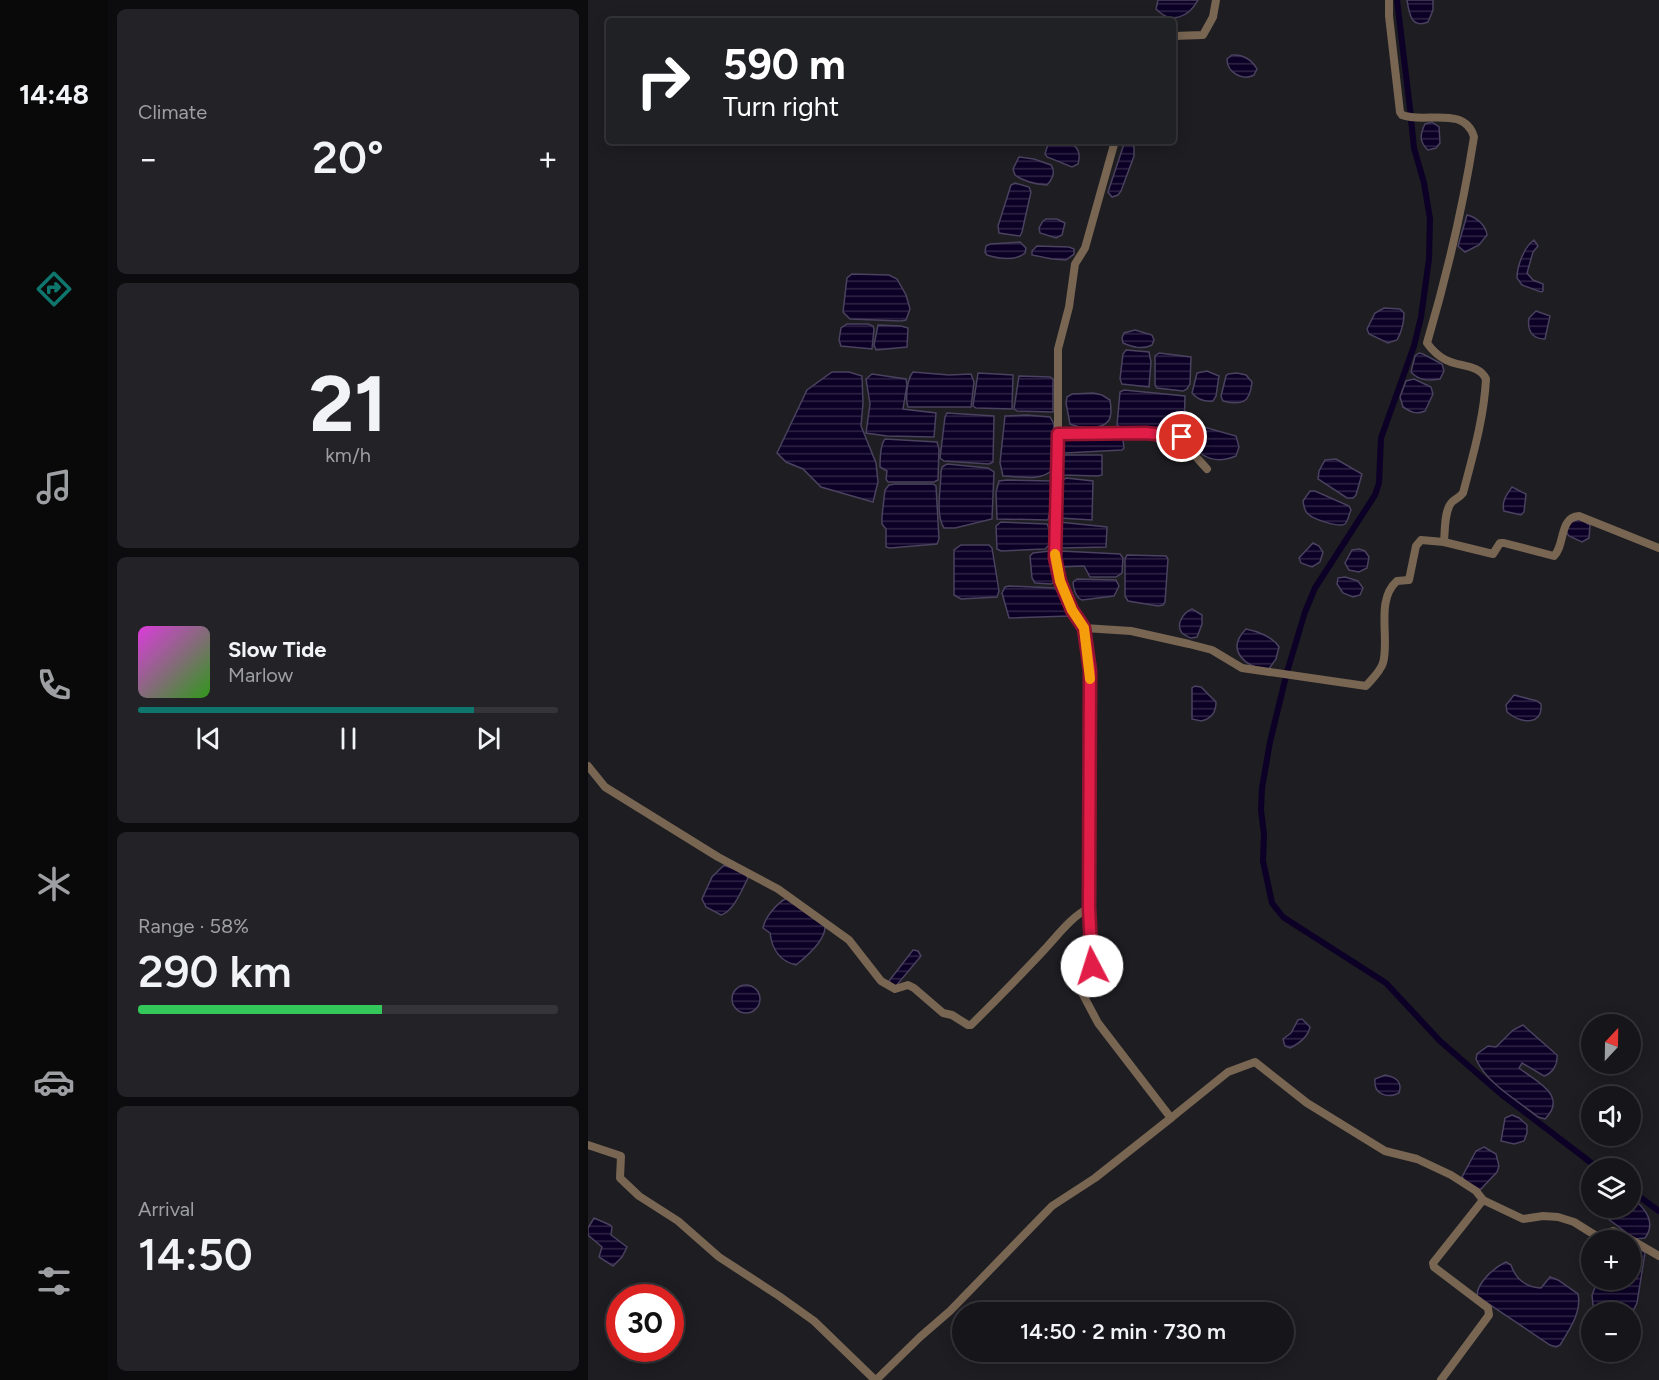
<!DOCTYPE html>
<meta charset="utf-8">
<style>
body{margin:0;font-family:Figtree,sans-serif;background:#232327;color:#f1f3f6;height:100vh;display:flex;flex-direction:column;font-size:22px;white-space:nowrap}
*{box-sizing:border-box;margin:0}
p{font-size:20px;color:#9e9fa2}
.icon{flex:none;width:33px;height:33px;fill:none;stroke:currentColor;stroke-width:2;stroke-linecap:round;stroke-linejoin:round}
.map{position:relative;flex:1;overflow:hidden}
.panel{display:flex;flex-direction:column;gap:9px;padding:9px;background:#0c0c0e;width:480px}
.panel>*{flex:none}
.top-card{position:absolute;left:18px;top:18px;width:570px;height:126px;border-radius:6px;box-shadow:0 3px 15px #0003,0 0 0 2px #353539;background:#202124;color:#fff;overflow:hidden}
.needle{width:39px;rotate:22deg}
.controls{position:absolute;left:993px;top:1014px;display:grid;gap:12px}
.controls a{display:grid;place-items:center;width:60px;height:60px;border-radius:50%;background:#16161a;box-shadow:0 3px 15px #0003,0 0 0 2px #353539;font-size:30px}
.speed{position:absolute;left:18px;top:1284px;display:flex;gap:12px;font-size:30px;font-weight:700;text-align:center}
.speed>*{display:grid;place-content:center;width:78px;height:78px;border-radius:50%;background:#16161a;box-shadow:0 3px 15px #0003,0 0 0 2px #353539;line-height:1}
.speed .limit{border:9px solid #d22;background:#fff;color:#111}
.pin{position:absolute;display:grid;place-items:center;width:51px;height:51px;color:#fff;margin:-26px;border:3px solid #fff;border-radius:50%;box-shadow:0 2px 6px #0007}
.me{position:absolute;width:66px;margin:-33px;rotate:355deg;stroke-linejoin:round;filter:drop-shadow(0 0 4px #0008)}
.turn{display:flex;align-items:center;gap:21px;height:126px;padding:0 18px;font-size:27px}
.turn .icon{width:78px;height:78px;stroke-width:2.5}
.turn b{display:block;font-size:42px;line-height:51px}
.big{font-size:45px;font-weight:600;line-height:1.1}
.panel .widget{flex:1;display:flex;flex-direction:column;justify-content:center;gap:9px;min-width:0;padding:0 21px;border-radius:9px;background:#232327}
.panel .dial{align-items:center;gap:0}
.dial b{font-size:78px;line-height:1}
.song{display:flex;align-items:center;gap:18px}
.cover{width:72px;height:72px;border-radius:9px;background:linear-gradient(135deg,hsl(300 70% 55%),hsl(110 70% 35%))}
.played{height:6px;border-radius:3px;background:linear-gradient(90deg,#0f766e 80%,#353539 80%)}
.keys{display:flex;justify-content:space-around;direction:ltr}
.heat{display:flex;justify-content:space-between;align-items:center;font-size:33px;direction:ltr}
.charge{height:9px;border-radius:4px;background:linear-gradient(90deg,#34c759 58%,#353539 0)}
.trip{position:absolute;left:364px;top:1302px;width:342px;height:60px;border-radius:30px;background:#16161a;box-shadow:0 3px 15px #0003,0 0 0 2px #353539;font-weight:600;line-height:60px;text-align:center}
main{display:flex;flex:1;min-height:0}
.tabs{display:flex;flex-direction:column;width:108px;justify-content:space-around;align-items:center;background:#09090a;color:#9e9fa2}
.tabs .icon{width:42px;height:42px}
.tabs .current{color:#0f766e}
.tabs b{font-size:27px;color:#f1f3f6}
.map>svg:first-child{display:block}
.water{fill:url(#water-rules);stroke:#4a425e;stroke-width:1.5}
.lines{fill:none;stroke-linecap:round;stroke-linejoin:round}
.canal{stroke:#0c0026;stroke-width:6}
.minor{stroke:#786552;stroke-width:8}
.route-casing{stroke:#92132f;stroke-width:15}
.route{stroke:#e11d48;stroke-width:10}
.slow{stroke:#f59e0b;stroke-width:10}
</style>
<main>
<nav class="tabs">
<b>14:48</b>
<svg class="icon current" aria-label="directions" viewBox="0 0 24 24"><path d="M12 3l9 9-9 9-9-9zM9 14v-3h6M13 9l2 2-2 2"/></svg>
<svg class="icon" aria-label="music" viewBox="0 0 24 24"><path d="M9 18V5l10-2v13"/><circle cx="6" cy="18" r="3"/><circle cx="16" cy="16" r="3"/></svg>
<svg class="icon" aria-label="phone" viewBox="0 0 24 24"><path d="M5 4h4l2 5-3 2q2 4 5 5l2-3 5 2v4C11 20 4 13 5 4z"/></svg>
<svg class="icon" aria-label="climate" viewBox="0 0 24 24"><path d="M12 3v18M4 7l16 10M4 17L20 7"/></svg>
<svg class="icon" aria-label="car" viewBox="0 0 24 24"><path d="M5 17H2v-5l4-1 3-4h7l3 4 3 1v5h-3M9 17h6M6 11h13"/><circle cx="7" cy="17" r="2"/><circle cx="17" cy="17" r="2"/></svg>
<svg class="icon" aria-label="filters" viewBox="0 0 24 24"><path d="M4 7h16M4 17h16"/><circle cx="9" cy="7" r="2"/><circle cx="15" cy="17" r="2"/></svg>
</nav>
<section class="panel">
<div class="widget"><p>Climate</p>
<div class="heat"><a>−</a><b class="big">20°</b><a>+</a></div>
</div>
<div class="widget dial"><b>21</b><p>km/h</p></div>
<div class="widget">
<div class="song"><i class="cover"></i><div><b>Slow Tide</b><p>Marlow</p></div></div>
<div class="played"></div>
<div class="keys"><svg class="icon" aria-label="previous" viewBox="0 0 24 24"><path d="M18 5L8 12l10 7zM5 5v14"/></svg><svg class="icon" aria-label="pause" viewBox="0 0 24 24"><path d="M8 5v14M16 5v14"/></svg><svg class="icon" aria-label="next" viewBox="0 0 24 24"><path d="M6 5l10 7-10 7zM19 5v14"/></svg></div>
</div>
<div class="widget"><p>Range · 58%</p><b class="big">290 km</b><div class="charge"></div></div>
<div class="widget"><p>Arrival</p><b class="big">14:50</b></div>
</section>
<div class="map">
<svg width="1071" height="1380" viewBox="0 0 1071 1380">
<defs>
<pattern id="water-rules" width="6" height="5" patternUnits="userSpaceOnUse" patternTransform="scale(1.5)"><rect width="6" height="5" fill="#0c0026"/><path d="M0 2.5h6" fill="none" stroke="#2f2545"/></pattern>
</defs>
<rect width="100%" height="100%" fill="#1d1d22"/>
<g class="water">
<path d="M570,0H610C601,17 583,25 568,9Z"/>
<path d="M819,0H845V10L840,22C823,29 821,13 819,0Z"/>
<path d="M644,55C655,54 664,60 669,69L666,75C655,81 639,73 639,59Z"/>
<path d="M844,122L851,127L852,143L848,148L840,150C831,142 832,134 837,124Z"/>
<path d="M461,141C477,141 496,142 490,164L484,167L459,157L457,154Z"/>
<polygon points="537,141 542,141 546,147 546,156 533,191 530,195 524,197 520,192"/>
<path d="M431,157L446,159L463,165C468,172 464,180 459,185C447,184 436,182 427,175L425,169Z"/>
<polygon points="427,183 441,187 443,192 434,232 432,236 411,233 410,226 423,185"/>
<path d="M879,215C888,217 898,225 899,235L891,245L877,252L870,246Z"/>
<polygon points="458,219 469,219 477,223 474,235 468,238 452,233 451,228 455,221"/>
<path d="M946,240L950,246L945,252L939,273L945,280L955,284V291L953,292L934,285L929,278C929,266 936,247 946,240Z"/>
<path d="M432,242L438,248L437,253C428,261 411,259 399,255L397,252L398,246L402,244Z"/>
<polygon points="449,246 481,247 486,249 486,254 478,260 464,259 444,255 444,251"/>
<polygon points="264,274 301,275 309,279 318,295 322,309 318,320 313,321 262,319 255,312 259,278"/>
<path d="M796,308L812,309L816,313C816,323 814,331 809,340L800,343L781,334L779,329L787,313Z"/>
<path d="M948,311L962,316L957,339C943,339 939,329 941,318Z"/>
<polygon points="259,324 280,324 285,326 286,329 284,349 253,346 251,340 253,328"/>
<polygon points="290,325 313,326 320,328 319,347 288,350 286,345"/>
<path d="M547,330L564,335L566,340L564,345C554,350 545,347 535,343L534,338L536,333Z"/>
<polygon points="538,350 561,352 563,362 561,387 534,384 532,379 535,354"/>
<polygon points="571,353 603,357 602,384 599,389 595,391 569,388 567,385 567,356"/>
<path d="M831,353L835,354L854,364L856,371L852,379C841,381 831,381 823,372L827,356Z"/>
<path d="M619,371L631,376L628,396L625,401C616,402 609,399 604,393L609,373Z"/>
<polygon points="244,372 261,372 274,376 275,403 273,426 288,463 290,482 285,502 233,487 215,469 198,462 189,453 219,390"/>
<path d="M325,372L361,375L383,374L386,382L383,407H320C317,398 319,379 325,372Z"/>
<polygon points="390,373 425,375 424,409 388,408 385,406"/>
<path d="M649,373L658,375L664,382C662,402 655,406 635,401L633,396L638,376L640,374Z"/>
<polygon points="284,374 318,379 319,385 315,409 348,413 346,437 299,436 278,433 282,404 278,379"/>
<polygon points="431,376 462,377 465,379 465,412 429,411 426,409"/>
<path d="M826,379L843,387L845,394L837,411C828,415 823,412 815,407L812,397L818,381Z"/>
<polygon points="536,390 597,396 596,429 588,432 535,429 529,425 532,392"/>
<path d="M505,393L514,395L522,400C523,406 524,415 521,420C514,431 491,428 482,424L478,403L479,397L484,394Z"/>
<polygon points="359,413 406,416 405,462 401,464 356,461 352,458 357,417"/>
<path d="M439,415L462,417L466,424L464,470C453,482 430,476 415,476L412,463L417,416Z"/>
<path d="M605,424L648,436L651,447L648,456C629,464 616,459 602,444Z"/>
<polygon points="532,436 535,440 536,448 534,450 477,453 473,450 475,437"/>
<path d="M297,439L349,442L351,449L350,480L346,482H300L298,479L299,471L292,467C292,458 292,445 297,439Z"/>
<path d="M477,455H514V475L510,476L474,475C470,470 473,460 477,455Z"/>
<polygon points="748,459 774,474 768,495 765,498 759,498 730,479 731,471 737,460"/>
<path d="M359,464L400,468L406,472L404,519L367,528H356C347,514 353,488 353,472L354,467Z"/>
<polygon points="478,478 505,481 504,520 472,518 472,483"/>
<polygon points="419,480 463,481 467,487 460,520 409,519 408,492 411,481"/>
<polygon points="307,484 345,484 348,486 351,539 349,544 302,548 298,547 298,529 294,524 294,516 297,490 301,485"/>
<path d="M924,487L938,494L936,512L933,515L916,511C913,502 919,494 924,487Z"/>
<path d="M722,491H727L761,506L763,510C761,514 760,521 757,524C751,528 725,519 720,514C716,511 716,506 715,501Z"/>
<polygon points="992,519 1002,525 1001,538 994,542 981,536 978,532 982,522"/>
<polygon points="413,522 459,524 461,529 461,545 457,549 413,551 409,549 408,526"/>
<polygon points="471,522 519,527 518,547 473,548 470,546"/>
<polygon points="725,543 731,546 735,552 732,562 724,567 713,563 711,558"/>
<polygon points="373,545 401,545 404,548 411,591 409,597 373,599 366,595 366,550"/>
<polygon points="771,549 777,551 781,557 779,568 771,572 761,570 757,563 764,550"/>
<polygon points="461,551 464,553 467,582 463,584 447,583 444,578 442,556 445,553"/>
<polygon points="473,551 532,554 535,558 534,573 528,577 502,577 496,566 472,567 470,552"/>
<polygon points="539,555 578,556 580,559 577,602 575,605 570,606 540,601 537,596 537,559"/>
<polygon points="757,577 770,581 775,588 772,595 765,597 755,593 749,584 750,578"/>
<path d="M489,579L528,580L531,586L526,596L494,600C488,598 485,588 485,582Z"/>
<polygon points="421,586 467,588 481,609 482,616 421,618 414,593 417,587"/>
<path d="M604,609L614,615V624L609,637L603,638C602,638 595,634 594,633C587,624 596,612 604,609Z"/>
<path d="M658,629C669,631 685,637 691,647L688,659L680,670C657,667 637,650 658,629Z"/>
<path d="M607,686L613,687L628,702C628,712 623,719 613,721L604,719V688Z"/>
<path d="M926,695L949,701L953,704C955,727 931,723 919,712L918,705Z"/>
<path d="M136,865L157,873L160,878C154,889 146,911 133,915L118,907L114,899L124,877Z"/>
<path d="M199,898L237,926C238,940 218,957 208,965C191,961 184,949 182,933L175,928C177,917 189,903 199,898Z"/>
<polygon points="325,950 330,951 333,956 308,986 304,985 301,981"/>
<circle cx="158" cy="999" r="14"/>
<path d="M714,1019L722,1027C720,1037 712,1043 702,1048L697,1046L695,1039L703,1033L710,1020Z"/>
<path d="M935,1025L969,1055C970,1064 965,1073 956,1076L934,1063L931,1068C947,1081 981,1095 957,1119L950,1117C929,1100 899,1084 888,1059L889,1054L900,1046L908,1047L925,1030Z"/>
<path d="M797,1075C807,1077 815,1081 811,1093C799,1099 785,1094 787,1079Z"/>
<polygon points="924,1115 931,1118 939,1125 939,1133 936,1141 926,1144 913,1141 917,1118"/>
<polygon points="896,1147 908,1154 911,1166 909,1172 892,1190 881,1185 874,1177 888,1151"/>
<path d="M1043,1197C1056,1207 1069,1222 1057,1238L1047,1239L1015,1215L1014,1208H1042Z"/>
<polygon points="6,1218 22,1225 24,1227 23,1235 39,1247 34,1257 25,1266 11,1257 14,1247 0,1235 0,1228"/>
<polygon points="1051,1248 1057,1253 1049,1303 1045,1311 1018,1312 1005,1305 1004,1295 1010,1280 1042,1280 1043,1253"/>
<path d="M918,1262L923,1265C928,1280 938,1287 953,1288L962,1277L970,1280L990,1294C994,1312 981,1330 972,1345L968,1347L962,1345L889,1296C889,1282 907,1267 918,1262Z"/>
</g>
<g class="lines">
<g class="canal">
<polyline points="809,0 823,117"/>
<polyline points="823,119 826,148 836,183 842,219 841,259 833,317 826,346 793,438 791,483 787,495 727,588 717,612 699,672 682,742 674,788 673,810 676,834 675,861 684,903 695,917 798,983 852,1041 913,1094 1010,1168"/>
<polyline points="1042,1190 1071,1211"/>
</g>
<g class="minor">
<path d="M801,0V16L812,112L814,115C836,124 877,105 886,137C875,207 859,275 839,343C844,350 850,356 858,360C871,367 891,364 898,379C896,418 885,455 875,493C871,498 868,498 864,502C856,510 857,532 856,542"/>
<polyline points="585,36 615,35 625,17 628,0"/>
<path d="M470,434C492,433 587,427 599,441L600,448L619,469"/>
<path d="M496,628L543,631L601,644L624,650L654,668L778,686C784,679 792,672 795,663C802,639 787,600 809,581L821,580L828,546L833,540L856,542L905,554L912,543H916L966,556C977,546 971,517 991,516L1071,548"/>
<path d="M0,766L17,787L130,857L190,889L261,940L293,981L307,989L320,985L326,988L355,1013L364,1015L380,1025H383C408,1000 433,975 457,949C470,935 484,916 501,908"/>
<polyline points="583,1118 640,1072 667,1062 719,1103 797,1151 829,1159 863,1175 888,1191 895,1200"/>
<polyline points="0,1145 33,1156 32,1178 51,1196 90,1221 131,1257 191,1296 226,1321 287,1380"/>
<polyline points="288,1380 332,1337 362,1311 464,1206 507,1178 583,1118 510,1023 492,989 501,977 504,966 501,908 502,671 496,628 484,610 472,581 467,558 470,434 470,349 481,307 487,264 497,248 527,141"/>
<polyline points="853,1380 901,1315 900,1308 846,1267 845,1263 895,1200 935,1219 955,1216 970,1217 986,1222 1010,1237 1025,1231 1035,1235 1071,1256"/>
</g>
</g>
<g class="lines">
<defs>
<polyline id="route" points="504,966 501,908 502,671 496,628 484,610 472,581 467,558 470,434 558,433 594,437"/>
</defs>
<use href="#route" class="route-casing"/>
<use href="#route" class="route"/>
<polyline class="slow" points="467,554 472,581 484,610 496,628 502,679"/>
</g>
</svg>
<div class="controls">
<a><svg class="needle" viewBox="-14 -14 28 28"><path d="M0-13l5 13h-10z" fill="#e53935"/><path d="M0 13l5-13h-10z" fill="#9e9fa2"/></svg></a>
<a><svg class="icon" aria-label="sound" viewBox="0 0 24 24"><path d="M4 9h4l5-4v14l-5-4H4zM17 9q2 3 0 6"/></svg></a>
<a><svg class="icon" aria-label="layers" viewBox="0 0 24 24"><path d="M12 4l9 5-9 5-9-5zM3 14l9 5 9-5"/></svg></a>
<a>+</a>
<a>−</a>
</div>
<div class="speed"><div class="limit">30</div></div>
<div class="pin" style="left:594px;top:437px;background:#d93025"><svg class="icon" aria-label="arrive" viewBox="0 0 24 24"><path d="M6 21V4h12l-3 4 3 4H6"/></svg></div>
<svg class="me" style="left:504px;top:966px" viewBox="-20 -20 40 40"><circle r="19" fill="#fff"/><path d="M0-13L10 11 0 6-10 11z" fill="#e11d48"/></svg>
<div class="trip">14:50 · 2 min · 730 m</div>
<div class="top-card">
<div class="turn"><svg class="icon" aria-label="right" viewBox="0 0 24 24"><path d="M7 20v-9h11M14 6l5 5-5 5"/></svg><div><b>590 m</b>Turn right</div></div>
</div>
</div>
</main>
